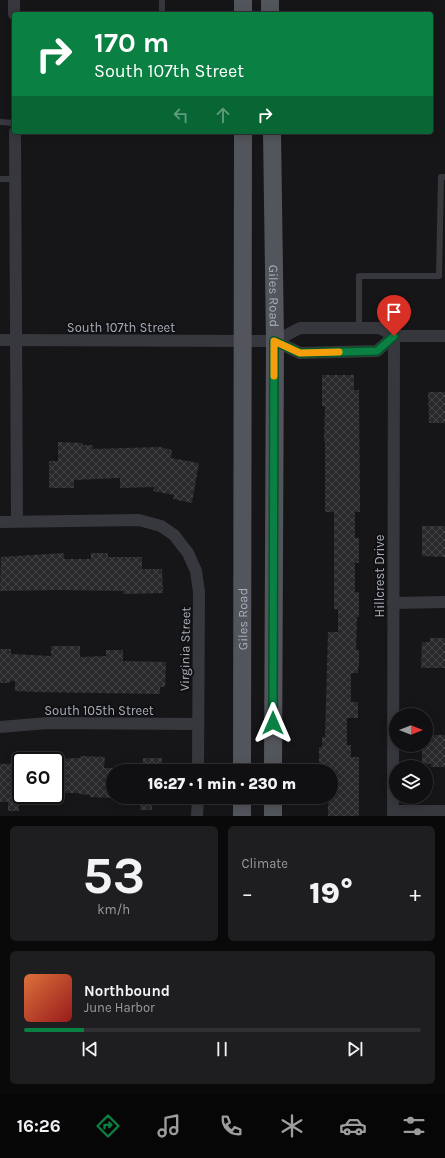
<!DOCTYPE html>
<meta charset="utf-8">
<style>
body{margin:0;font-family:Karla,sans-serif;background:#1e1e20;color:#f1f3f6;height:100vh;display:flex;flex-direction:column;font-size:15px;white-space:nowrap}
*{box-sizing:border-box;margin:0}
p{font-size:13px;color:#9c9d9f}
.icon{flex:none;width:22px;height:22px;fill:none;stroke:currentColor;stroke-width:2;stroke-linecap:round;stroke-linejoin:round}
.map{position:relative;height:816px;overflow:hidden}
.details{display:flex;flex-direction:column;gap:10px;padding:10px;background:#09090a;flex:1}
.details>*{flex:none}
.top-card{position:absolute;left:12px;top:12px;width:421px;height:122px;border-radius:4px;box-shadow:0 2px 10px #0003,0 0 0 1px #303032;background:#0b8043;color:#fff;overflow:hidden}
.needle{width:26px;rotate:90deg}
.fabs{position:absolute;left:389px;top:708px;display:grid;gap:8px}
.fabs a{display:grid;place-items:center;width:44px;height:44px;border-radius:50%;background:#101012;box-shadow:0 2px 10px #0003,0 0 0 1px #303032;font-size:20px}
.speed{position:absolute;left:12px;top:752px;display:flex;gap:8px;font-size:20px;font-weight:700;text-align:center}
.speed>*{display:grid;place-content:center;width:52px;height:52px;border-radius:50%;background:#101012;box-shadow:0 2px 10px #0003,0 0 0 1px #303032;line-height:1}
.speed .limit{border:2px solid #111;border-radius:6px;background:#fff;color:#111}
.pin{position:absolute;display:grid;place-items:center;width:34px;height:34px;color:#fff;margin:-41px -17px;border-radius:50% 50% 50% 0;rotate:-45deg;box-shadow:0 0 4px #0007}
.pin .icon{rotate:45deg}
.me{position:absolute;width:44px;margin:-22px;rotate:0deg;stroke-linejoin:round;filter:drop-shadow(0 0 3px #0008)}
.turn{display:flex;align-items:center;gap:14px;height:84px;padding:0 16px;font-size:18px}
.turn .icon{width:52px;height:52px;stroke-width:2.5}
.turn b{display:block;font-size:28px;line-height:34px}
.lanes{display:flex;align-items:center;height:38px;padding:0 16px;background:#0003;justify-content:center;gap:20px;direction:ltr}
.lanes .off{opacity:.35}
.big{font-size:30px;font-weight:800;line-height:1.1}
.details .card{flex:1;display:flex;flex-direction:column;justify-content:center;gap:6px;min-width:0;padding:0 14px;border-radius:6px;background:#1e1e20}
.details .dial{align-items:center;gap:0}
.dial b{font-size:52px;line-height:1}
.song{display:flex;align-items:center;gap:12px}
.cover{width:48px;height:48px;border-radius:6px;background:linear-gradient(135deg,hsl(20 70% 55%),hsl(0 70% 35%))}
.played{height:4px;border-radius:2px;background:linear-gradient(90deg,#0b8043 15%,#303032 15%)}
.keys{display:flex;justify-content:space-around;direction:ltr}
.heat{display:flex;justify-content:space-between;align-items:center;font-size:22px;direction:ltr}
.details .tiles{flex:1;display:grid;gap:10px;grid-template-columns:1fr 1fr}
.card:last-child{grid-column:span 2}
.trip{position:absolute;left:106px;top:764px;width:232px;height:40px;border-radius:20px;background:#101012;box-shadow:0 2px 10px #0003,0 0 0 1px #303032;font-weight:800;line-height:40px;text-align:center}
.tab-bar{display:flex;height:64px;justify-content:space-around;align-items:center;background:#060607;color:#9c9d9f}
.tab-bar .icon{width:28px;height:28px}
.tab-bar .active{color:#0b8043}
.tab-bar b{font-size:18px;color:#f1f3f6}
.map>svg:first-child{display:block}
.building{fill:url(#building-cross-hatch)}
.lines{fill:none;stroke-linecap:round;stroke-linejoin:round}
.service{stroke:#37383d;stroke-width:6}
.minor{stroke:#37383d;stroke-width:12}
.primary{stroke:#53555c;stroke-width:18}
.route-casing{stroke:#07532c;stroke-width:10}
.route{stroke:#0b8043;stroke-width:7}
.slow{stroke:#f59e0b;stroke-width:7}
.labels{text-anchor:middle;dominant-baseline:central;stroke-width:4;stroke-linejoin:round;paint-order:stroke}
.street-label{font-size:13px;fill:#a8adb8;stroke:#111113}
</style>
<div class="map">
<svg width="445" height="816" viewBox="0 0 445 816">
<defs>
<pattern id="building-cross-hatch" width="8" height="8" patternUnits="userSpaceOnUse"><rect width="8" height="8" fill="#29292c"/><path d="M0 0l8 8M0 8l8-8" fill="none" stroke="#454548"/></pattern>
</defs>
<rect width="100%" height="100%" fill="#161618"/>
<g class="building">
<polygon points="322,375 354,375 354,390 359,390 360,512 355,512 355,538 359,538 359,563 355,563 355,592 359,592 359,617 357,617 356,650 359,650 359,666 358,666 358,673 351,673 351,702 358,702 358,718 347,718 347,745 351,745 351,757 359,757 359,816 328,816 328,797 331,797 331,771 319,771 319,747 322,747 322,737 325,737 328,632 338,632 338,609 334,609 334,512 325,512 325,441 324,441 325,406 322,406"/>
<polygon points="428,392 445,392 445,423 429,423"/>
<polygon points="58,442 83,443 83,445 93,445 93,449 160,447 172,450 171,458 199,463 192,503 173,499 174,495 153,491 154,487 120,488 120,478 74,480 74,488 49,488 49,461 58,461"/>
<polygon points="422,526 445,526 445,557 422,556"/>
<polygon points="64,553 64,559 91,559 91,553 108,553 108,557 142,557 142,569 162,569 163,593 123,594 123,591 59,590 0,591 1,557"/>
<polygon points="430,638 445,638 445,668 421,668 422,642 430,642"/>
<polygon points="51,646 80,646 80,657 106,656 106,650 123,650 123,661 166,662 165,687 160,687 160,694 36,692 15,691 15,681 10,681 10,683 0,683 0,649 11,649 11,654 51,656"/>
<polygon points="426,735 445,735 445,767 431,767 431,764 422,763 422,745 426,745"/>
<polygon points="80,756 105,757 104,768 113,768 113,798 90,797 90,795 79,794 79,793 55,793 55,759 80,758"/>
<polygon points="143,758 162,758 162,771 142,771"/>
<polygon points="21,763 21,782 19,782 19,811 8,811 8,802 0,802 0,764"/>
<rect x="140" y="797" width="12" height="13"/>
</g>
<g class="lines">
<g class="service">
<polyline points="162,0 162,14"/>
<polyline points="0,122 14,123"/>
<polyline points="0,179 16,179"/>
<polyline points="359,328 359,276 439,276 441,177 445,177"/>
</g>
<g class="minor">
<polyline points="14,0 14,14"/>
<polyline points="15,132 17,521"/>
<polyline points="0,340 275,341 300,353 377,351 394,336"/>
<polyline points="275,341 300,328 380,328 394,336 445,336"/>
<polyline points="0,522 139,520 161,526 174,535 188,553 196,571 199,592 198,771"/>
<polyline points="393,603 445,602"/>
<polyline points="0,727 48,723 198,724"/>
<polyline points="393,811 445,811"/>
<polyline points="197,816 198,797"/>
<polyline points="393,816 394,336"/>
</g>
<g class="primary">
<polyline points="270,0 270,14"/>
<polyline points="243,14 243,0"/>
<path id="s1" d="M272,132L275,341L273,771"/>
<path id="s2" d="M242,771L243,132"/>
<polyline points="242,816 242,797"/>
<polyline points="273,816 273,797"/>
</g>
</g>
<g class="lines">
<defs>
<polyline id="route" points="273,723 274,341 300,353 377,351 394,336"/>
</defs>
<use href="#route" class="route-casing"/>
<use href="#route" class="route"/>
<polyline class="slow" points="274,376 274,341 300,353 339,352"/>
</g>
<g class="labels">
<g class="street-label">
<text stroke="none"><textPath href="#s1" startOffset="164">Giles Road</textPath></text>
<text x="121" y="327">South 107th Street</text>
<text transform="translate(379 576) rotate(-90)">Hillcrest Drive</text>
<text stroke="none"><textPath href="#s2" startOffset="152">Giles Road</textPath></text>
<text transform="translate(185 649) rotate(-89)">Virginia Street</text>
<text x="99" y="710">South 105th Street</text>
</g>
</g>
</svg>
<div class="fabs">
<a><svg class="needle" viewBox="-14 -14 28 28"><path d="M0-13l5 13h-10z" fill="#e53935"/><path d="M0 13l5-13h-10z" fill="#9c9d9f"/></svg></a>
<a><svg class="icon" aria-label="layers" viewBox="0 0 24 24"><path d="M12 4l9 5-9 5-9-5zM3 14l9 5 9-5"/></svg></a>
</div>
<div class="speed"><div class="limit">60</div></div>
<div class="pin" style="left:394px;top:336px;background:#d93025"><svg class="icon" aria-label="arrive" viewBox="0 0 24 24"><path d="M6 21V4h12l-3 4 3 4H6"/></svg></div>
<svg class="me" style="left:273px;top:723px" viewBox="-20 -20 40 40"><path d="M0-17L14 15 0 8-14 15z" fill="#0b8043" stroke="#fff" stroke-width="4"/></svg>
<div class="trip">16:27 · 1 min · 230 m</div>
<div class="top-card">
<div class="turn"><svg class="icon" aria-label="right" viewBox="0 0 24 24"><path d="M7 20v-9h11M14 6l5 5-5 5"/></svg><div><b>170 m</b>South 107th Street</div></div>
<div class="lanes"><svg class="icon off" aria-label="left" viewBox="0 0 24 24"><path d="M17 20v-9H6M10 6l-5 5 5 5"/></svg><svg class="icon off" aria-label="ahead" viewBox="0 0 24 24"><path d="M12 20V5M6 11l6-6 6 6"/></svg><svg class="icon" aria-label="right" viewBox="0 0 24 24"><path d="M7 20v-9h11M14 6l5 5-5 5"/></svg></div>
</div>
</div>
<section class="details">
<div class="tiles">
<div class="card dial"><b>53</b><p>km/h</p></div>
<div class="card"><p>Climate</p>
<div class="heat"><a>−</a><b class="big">19°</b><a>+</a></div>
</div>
<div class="card">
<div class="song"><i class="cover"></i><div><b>Northbound</b><p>June Harbor</p></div></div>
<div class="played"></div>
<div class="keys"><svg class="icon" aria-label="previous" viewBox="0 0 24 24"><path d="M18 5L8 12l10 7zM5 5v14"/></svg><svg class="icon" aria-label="pause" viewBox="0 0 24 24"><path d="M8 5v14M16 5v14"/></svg><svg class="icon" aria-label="next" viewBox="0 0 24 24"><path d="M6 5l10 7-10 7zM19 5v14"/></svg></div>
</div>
</div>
</section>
<nav class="tab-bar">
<b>16:26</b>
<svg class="icon active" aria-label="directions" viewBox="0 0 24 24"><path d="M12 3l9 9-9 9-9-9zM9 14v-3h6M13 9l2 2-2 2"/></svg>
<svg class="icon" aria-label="music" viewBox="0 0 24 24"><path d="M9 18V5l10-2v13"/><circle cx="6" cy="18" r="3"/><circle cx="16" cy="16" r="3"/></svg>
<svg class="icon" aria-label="phone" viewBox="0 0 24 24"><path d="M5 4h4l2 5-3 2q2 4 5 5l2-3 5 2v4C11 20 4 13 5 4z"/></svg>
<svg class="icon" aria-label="climate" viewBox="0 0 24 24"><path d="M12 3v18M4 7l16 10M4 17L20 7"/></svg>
<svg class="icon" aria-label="car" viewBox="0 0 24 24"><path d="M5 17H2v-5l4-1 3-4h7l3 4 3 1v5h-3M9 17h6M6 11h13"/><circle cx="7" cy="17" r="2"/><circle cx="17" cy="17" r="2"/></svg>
<svg class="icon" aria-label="filters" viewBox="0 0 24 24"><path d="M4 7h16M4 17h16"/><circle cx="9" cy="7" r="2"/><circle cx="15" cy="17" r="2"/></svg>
</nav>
